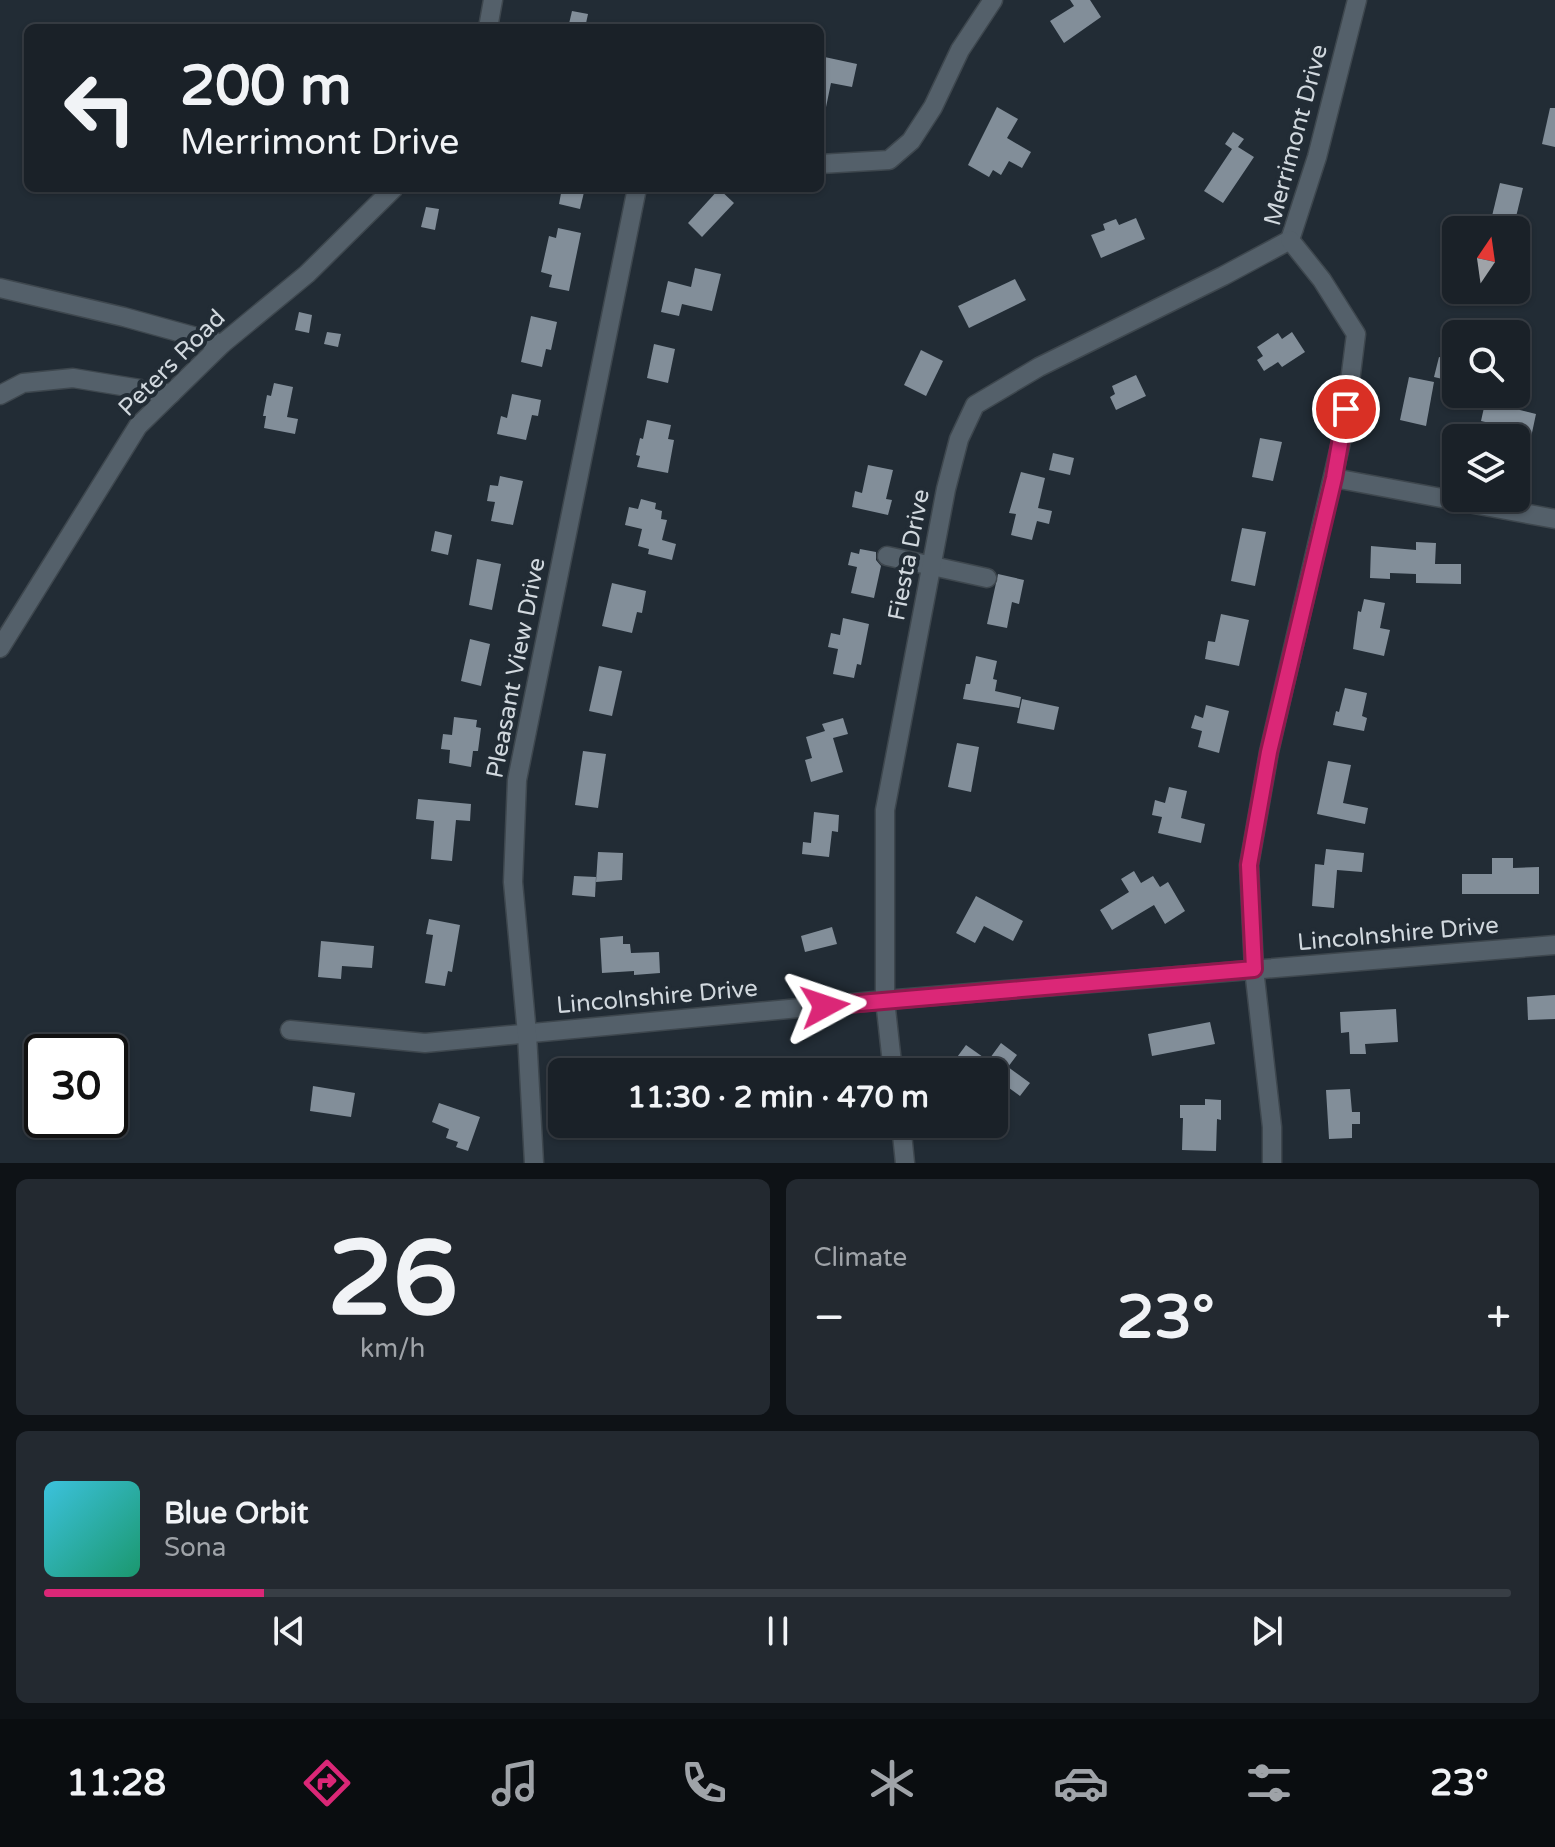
<!DOCTYPE html>
<meta charset="utf-8">
<style>
body{margin:0;font-family:"Varela Round",sans-serif;background:#232930;color:#f1f3f6;height:100vh;display:flex;flex-direction:column;font-size:30px;white-space:nowrap}
*{box-sizing:border-box;margin:0}
p{font-size:26px;color:#9fa3a8}
.icon{flex:none;width:44px;height:44px;fill:none;stroke:currentColor;stroke-width:2;stroke-linecap:round;stroke-linejoin:round}
.map{position:relative;height:1163px;overflow:hidden}
.side{display:flex;flex-direction:column;gap:16px;padding:16px;background:#0e1216;flex:1}
.side>*{flex:none}
.banner{position:absolute;left:24px;top:24px;width:800px;height:168px;border-radius:12px;box-shadow:0 2px 6px #0004,0 0 0 2px #383e45;background:#1a2128;color:#f1f3f6;overflow:hidden}
.needle{width:52px;rotate:13deg}
.tools{position:absolute;left:1442px;top:216px;display:grid;gap:16px}
.tools a{display:grid;place-items:center;width:88px;height:88px;border-radius:12px;background:#1a2128;box-shadow:0 2px 6px #0004,0 0 0 2px #383e45;font-size:40px}
.speed{position:absolute;left:24px;top:1034px;display:flex;gap:16px;font-size:40px;font-weight:700;text-align:center}
.speed>*{display:grid;place-content:center;width:104px;height:104px;border-radius:50%;background:#1a2128;box-shadow:0 2px 6px #0004,0 0 0 2px #383e45;line-height:1}
.speed .limit{border:4px solid #111;border-radius:12px;background:#fff;color:#111}
.pin{position:absolute;display:grid;place-items:center;width:68px;height:68px;color:#fff;margin:-34px;border:4px solid #fff;border-radius:50%;box-shadow:0 2px 8px #0007}
.me{position:absolute;width:88px;margin:-44px;rotate:85deg;stroke-linejoin:round;filter:drop-shadow(0 0 6px #0008)}
.turn{display:flex;align-items:center;gap:28px;height:168px;padding:0 24px;font-size:36px}
.turn .icon{width:104px;height:104px;stroke-width:2.5}
.turn b{display:block;font-size:56px;line-height:68px}
.big{font-size:60px;font-weight:700;line-height:1.1}
.side .tile{flex:1;display:flex;flex-direction:column;justify-content:center;gap:12px;min-width:0;padding:0 28px;border-radius:12px;background:#232930}
.side .dial{align-items:center;gap:0}
.dial b{font-size:104px;line-height:1}
.song{display:flex;align-items:center;gap:24px}
.cover{width:96px;height:96px;border-radius:12px;background:linear-gradient(135deg,hsl(190 70% 55%),hsl(160 70% 35%))}
.played{height:8px;border-radius:4px;background:linear-gradient(90deg,#db2777 15%,#383e45 15%)}
.keys{display:flex;justify-content:space-around;direction:ltr}
.heat{display:flex;justify-content:space-between;align-items:center;font-size:44px;direction:ltr}
.side .tiles{flex:1;display:grid;gap:16px;grid-template-columns:1fr 1fr}
.tile:last-child{grid-column:span 2}
.trip{position:absolute;left:548px;top:1058px;width:460px;height:80px;border-radius:12px;background:#1a2128;box-shadow:0 2px 6px #0004,0 0 0 2px #383e45;font-weight:700;line-height:80px;text-align:center}
.menu{display:flex;height:128px;justify-content:space-around;align-items:center;background:#0a0d10;color:#9fa3a8}
.menu .icon{width:56px;height:56px}
.menu .on{color:#db2777}
.menu b{font-size:36px;color:#f1f3f6}
.map>svg:first-child{display:block}
.building{fill:#828e99}
.lines{fill:none;stroke-linecap:round;stroke-linejoin:round}
.minor-casing{stroke:#3e474e;stroke-width:21}
.minor{stroke:#54606a;stroke-width:18}
.route-casing{stroke:#8e194d;stroke-width:20}
.route{stroke:#db2777;stroke-width:14}
.labels{text-anchor:middle;dominant-baseline:central;stroke-width:8;stroke-linejoin:round;paint-order:stroke}
.street-label{font-size:24px;fill:#d1d8de;stroke:#222c35}
</style>
<div class="map">
<svg width="1555" height="1163" viewBox="0 0 1555 1163">
<rect width="100%" height="100%" fill="#222c35"/>
<g class="building">
<polygon points="1070,0 1090,0 1101,17 1064,43 1050,21 1074,6"/>
<polygon points="572,11 588,14 585,28 568,28"/>
<polygon points="820,56 857,64 852,87 831,83 825,112 820,111"/>
<polygon points="997,107 1018,119 1007,138 1031,152 1022,168 1009,161 1001,175 993,170 989,177 968,165"/>
<polygon points="1550,108 1555,108 1555,147 1542,144"/>
<polygon points="1233,132 1244,139 1238,147 1254,157 1223,203 1204,191 1232,149 1225,144"/>
<polygon points="1500,183 1523,188 1515,221 1492,216"/>
<polygon points="562,188 585,188 580,209 559,204"/>
<polygon points="719,189 734,203 702,237 688,223"/>
<polygon points="426,207 439,209 435,230 421,227"/>
<polygon points="1136,218 1145,239 1101,258 1091,235 1105,230 1103,224 1116,219 1119,225"/>
<polygon points="558,228 581,233 569,291 549,287 552,275 541,272 549,236 556,238"/>
<polygon points="695,268 721,274 712,311 682,304 679,316 661,312 668,281 691,287"/>
<polygon points="1015,279 1026,300 969,328 958,306"/>
<polygon points="299,312 312,315 309,333 295,330"/>
<polygon points="531,316 557,322 551,350 546,349 542,367 521,362"/>
<polygon points="327,332 341,334 338,347 324,344"/>
<polygon points="1292,332 1305,352 1282,367 1278,362 1264,371 1257,360 1263,356 1257,347 1278,333 1282,339"/>
<polygon points="654,344 675,349 668,383 647,378"/>
<polygon points="921,350 943,361 926,396 904,385"/>
<polygon points="1439,357 1456,361 1451,381 1434,377"/>
<polygon points="1136,375 1146,396 1116,410 1110,397 1115,394 1112,386"/>
<polygon points="1409,377 1434,382 1426,426 1400,420"/>
<polygon points="274,383 293,387 287,417 298,419 295,434 264,428 266,416 263,416 267,395 271,396"/>
<polygon points="512,394 541,400 538,416 532,415 526,440 497,434 501,416 507,418"/>
<polygon points="1503,398 1517,401 1516,409 1536,414 1527,456 1516,454 1516,438 1509,438 1511,428 1481,421 1485,403 1501,407"/>
<polygon points="647,420 671,425 668,439 674,440 668,473 637,467 640,456 636,455 640,438 643,439"/>
<polygon points="1260,438 1282,442 1273,481 1252,477"/>
<polygon points="1053,453 1074,458 1070,475 1049,470"/>
<polygon points="868,465 893,470 886,499 892,500 888,515 852,507 855,491 862,493"/>
<polygon points="1021,472 1045,478 1038,508 1052,511 1049,524 1037,521 1032,540 1011,535 1016,514 1009,513"/>
<polygon points="500,476 523,481 513,525 491,521 495,502 487,501 490,485 498,486"/>
<polygon points="641,499 656,503 655,509 662,511 661,519 667,520 662,540 676,544 672,560 648,554 649,549 638,546 642,529 625,525 629,507 638,509"/>
<polygon points="1242,528 1266,532 1255,586 1231,581"/>
<polygon points="435,531 452,535 448,555 431,551"/>
<polygon points="1416,542 1436,543 1435,564 1461,564 1461,584 1416,583 1416,574 1390,573 1390,579 1370,578 1371,546 1416,550"/>
<polygon points="860,549 876,552 876,560 881,566 874,598 851,593 857,567 848,565 851,552 859,554"/>
<polygon points="477,559 501,564 492,610 469,605"/>
<polygon points="998,574 1024,580 1019,604 1012,602 1007,628 987,624"/>
<polygon points="612,583 646,591 642,613 637,612 632,633 602,626"/>
<polygon points="1364,599 1385,603 1380,628 1390,630 1384,656 1353,649 1358,611 1361,612"/>
<polygon points="1221,614 1249,620 1239,666 1205,659 1208,641 1215,642"/>
<polygon points="843,618 869,624 861,665 857,664 854,678 833,674 838,649 828,647 831,633 840,635"/>
<polygon points="470,639 490,644 481,686 461,681"/>
<polygon points="976,656 997,661 993,679 997,680 995,691 1021,697 1019,708 963,699 966,684 970,684"/>
<polygon points="599,666 622,671 612,716 589,711"/>
<polygon points="1345,688 1367,693 1362,716 1367,718 1364,731 1333,725 1336,711 1339,712"/>
<polygon points="1022,699 1059,707 1054,730 1017,723"/>
<polygon points="1206,705 1229,711 1219,753 1198,747 1202,731 1191,728 1195,715 1203,718"/>
<polygon points="454,717 477,720 476,727 481,728 478,751 473,751 471,767 449,763 450,750 441,749 443,734 452,735"/>
<polygon points="843,718 848,734 833,738 843,772 811,782 805,760 812,758 806,737 825,731 822,724"/>
<polygon points="957,743 979,747 971,792 948,787"/>
<polygon points="583,751 606,754 598,808 575,805"/>
<polygon points="1328,761 1351,765 1343,803 1368,808 1365,824 1317,814"/>
<polygon points="1169,787 1187,791 1181,818 1205,824 1201,843 1158,833 1162,817 1152,815 1155,800 1165,803"/>
<polygon points="418,799 471,804 470,821 456,820 452,861 431,859 434,821 416,819"/>
<polygon points="814,812 839,815 838,832 832,831 829,857 802,854 803,842 811,843"/>
<polygon points="1326,849 1364,853 1362,872 1337,870 1334,908 1312,906 1315,864 1324,865"/>
<polygon points="598,852 623,853 622,880 596,882"/>
<polygon points="1492,858 1513,858 1513,868 1539,867 1539,894 1462,894 1462,874 1492,874"/>
<polygon points="1134,871 1141,883 1153,876 1160,887 1168,882 1185,911 1165,924 1154,905 1112,930 1100,910 1129,892 1121,879"/>
<polygon points="574,876 596,877 595,897 572,895"/>
<polygon points="976,896 1023,921 1013,941 984,926 975,943 956,933"/>
<polygon points="429,919 460,925 452,972 448,971 445,986 425,983 433,935 426,934"/>
<polygon points="832,927 837,944 805,952 801,936"/>
<polygon points="623,936 623,944 630,944 631,953 659,952 660,973 634,975 634,971 602,973 600,938"/>
<polygon points="321,941 374,946 372,968 342,966 341,979 318,977"/>
<polygon points="1555,995 1555,1019 1528,1020 1527,997"/>
<polygon points="1396,1009 1398,1042 1365,1044 1366,1054 1350,1054 1349,1032 1341,1033 1340,1012"/>
<polygon points="1210,1022 1215,1044 1152,1056 1148,1034"/>
<polygon points="1001,1043 1017,1055 1008,1067 1030,1083 1020,1096 994,1077 994,1072 982,1069"/>
<polygon points="966,1045 983,1057 972,1072 963,1072 952,1064"/>
<polygon points="832,1059 832,1072 799,1072 798,1060"/>
<polygon points="313,1086 355,1093 351,1117 310,1111"/>
<polygon points="1350,1089 1352,1112 1360,1112 1360,1124 1352,1124 1352,1138 1329,1139 1326,1090"/>
<polygon points="1205,1099 1221,1100 1221,1120 1217,1119 1216,1151 1182,1150 1183,1118 1180,1118 1180,1105 1205,1105"/>
<polygon points="439,1103 480,1117 468,1151 456,1147 458,1142 446,1138 449,1129 432,1122"/>
</g>
<g class="lines">
<defs>
<g id="minor">
<polyline points="488,28 493,0"/>
<polyline points="820,164 889,160 911,141 933,107 960,50 993,0"/>
<polyline points="1290,240 1317,157 1357,0"/>
<polyline points="0,288 124,317 222,344"/>
<polyline points="0,395 23,383 73,378 171,394"/>
<polyline points="1334,478 1555,519"/>
<polyline points="887,556 987,578"/>
<polyline points="0,648 138,426 222,344 307,274 394,188"/>
<polyline points="290,1030 425,1043 885,1000 1555,945"/>
<polyline points="893,1072 885,1000 885,810 946,489 959,439 975,405 1039,367 1223,276 1290,240"/>
<polyline points="901,1124 905,1163"/>
<polyline points="534,1163 527,1034 513,882 517,780 637,188"/>
<polyline points="1272,1163 1272,1127 1254,969 1249,865 1269,752 1344,429 1356,334 1322,280 1290,240"/>
</g>
</defs>
<use href="#minor" class="minor-casing"/>
<use href="#minor" class="minor"/>
</g>
<g class="lines">
<defs>
<polyline id="route" points="825,1006 1254,969 1249,865 1269,752 1334,478 1346,409"/>
</defs>
<use href="#route" class="route-casing"/>
<use href="#route" class="route"/>
</g>
<g class="labels">
<g class="street-label">
<text transform="translate(1296 135) rotate(-75)">Merrimont Drive</text>
<text transform="translate(172 363) rotate(-45)">Peters Road</text>
<text transform="translate(909 555) rotate(-79)">Fiesta Drive</text>
<text transform="translate(516 668) rotate(-79)">Pleasant View Drive</text>
<text transform="translate(1398 934) rotate(-5)">Lincolnshire Drive</text>
<text transform="translate(657 997) rotate(-5)">Lincolnshire Drive</text>
</g>
</g>
</svg>
<div class="tools">
<a><svg class="needle" viewBox="-14 -14 28 28"><path d="M0-13l5 13h-10z" fill="#e53935"/><path d="M0 13l5-13h-10z" fill="#9fa3a8"/></svg></a>
<a><svg class="icon" aria-label="search" viewBox="0 0 24 24"><circle cx="10" cy="10" r="6"/><path d="M15 15l6 6"/></svg></a>
<a><svg class="icon" aria-label="layers" viewBox="0 0 24 24"><path d="M12 4l9 5-9 5-9-5zM3 14l9 5 9-5"/></svg></a>
</div>
<div class="speed"><div class="limit">30</div></div>
<div class="pin" style="left:1346px;top:409px;background:#d93025"><svg class="icon" aria-label="arrive" viewBox="0 0 24 24"><path d="M6 21V4h12l-3 4 3 4H6"/></svg></div>
<svg class="me" style="left:825px;top:1006px" viewBox="-20 -20 40 40"><path d="M0-17L14 15 0 8-14 15z" fill="#db2777" stroke="#fff" stroke-width="4"/></svg>
<div class="trip">11:30 · 2 min · 470 m</div>
<div class="banner">
<div class="turn"><svg class="icon" aria-label="left" viewBox="0 0 24 24"><path d="M17 20v-9H6M10 6l-5 5 5 5"/></svg><div><b>200 m</b>Merrimont Drive</div></div>
</div>
</div>
<section class="side">
<div class="tiles">
<div class="tile dial"><b>26</b><p>km/h</p></div>
<div class="tile"><p>Climate</p>
<div class="heat"><a>−</a><b class="big">23°</b><a>+</a></div>
</div>
<div class="tile">
<div class="song"><i class="cover"></i><div><b>Blue Orbit</b><p>Sona</p></div></div>
<div class="played"></div>
<div class="keys"><svg class="icon" aria-label="previous" viewBox="0 0 24 24"><path d="M18 5L8 12l10 7zM5 5v14"/></svg><svg class="icon" aria-label="pause" viewBox="0 0 24 24"><path d="M8 5v14M16 5v14"/></svg><svg class="icon" aria-label="next" viewBox="0 0 24 24"><path d="M6 5l10 7-10 7zM19 5v14"/></svg></div>
</div>
</div>
</section>
<nav class="menu">
<b>11:28</b>
<svg class="icon on" aria-label="directions" viewBox="0 0 24 24"><path d="M12 3l9 9-9 9-9-9zM9 14v-3h6M13 9l2 2-2 2"/></svg>
<svg class="icon" aria-label="music" viewBox="0 0 24 24"><path d="M9 18V5l10-2v13"/><circle cx="6" cy="18" r="3"/><circle cx="16" cy="16" r="3"/></svg>
<svg class="icon" aria-label="phone" viewBox="0 0 24 24"><path d="M5 4h4l2 5-3 2q2 4 5 5l2-3 5 2v4C11 20 4 13 5 4z"/></svg>
<svg class="icon" aria-label="climate" viewBox="0 0 24 24"><path d="M12 3v18M4 7l16 10M4 17L20 7"/></svg>
<svg class="icon" aria-label="car" viewBox="0 0 24 24"><path d="M5 17H2v-5l4-1 3-4h7l3 4 3 1v5h-3M9 17h6M6 11h13"/><circle cx="7" cy="17" r="2"/><circle cx="17" cy="17" r="2"/></svg>
<svg class="icon" aria-label="filters" viewBox="0 0 24 24"><path d="M4 7h16M4 17h16"/><circle cx="9" cy="7" r="2"/><circle cx="15" cy="17" r="2"/></svg>
<b>23°</b>
</nav>
